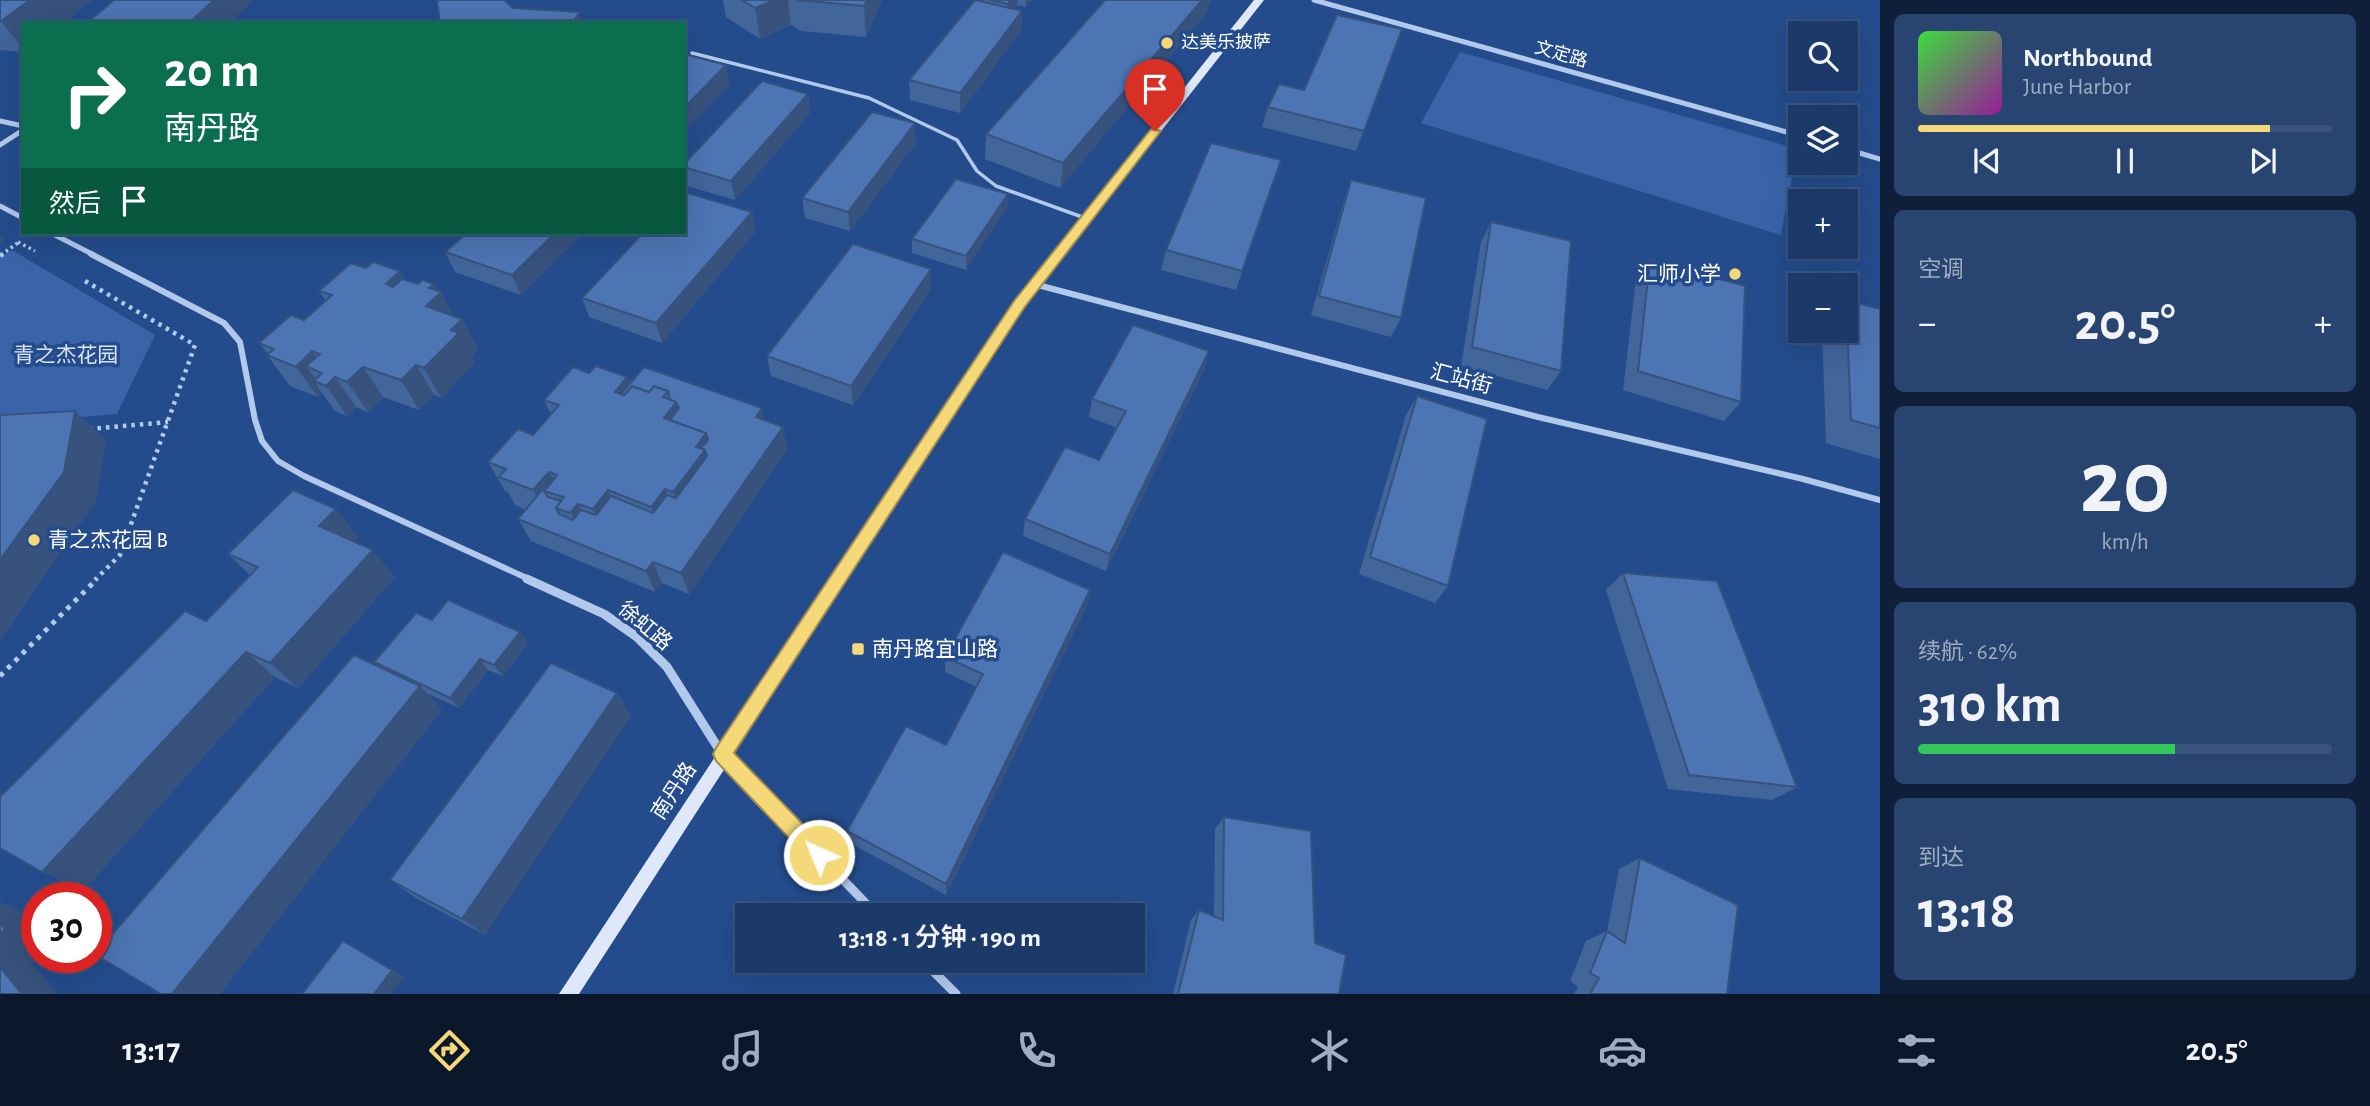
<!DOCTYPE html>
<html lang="zh">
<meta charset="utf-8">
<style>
body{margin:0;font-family:"Alegreya Sans","Noto Sans SC",sans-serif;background:#284471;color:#f1f3f6;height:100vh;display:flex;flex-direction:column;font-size:26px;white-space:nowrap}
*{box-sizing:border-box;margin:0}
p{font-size:23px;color:#a0acc0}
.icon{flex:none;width:38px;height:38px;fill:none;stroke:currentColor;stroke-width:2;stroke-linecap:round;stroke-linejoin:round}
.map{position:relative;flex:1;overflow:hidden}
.sheet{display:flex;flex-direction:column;gap:14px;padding:14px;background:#0f1f3a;width:490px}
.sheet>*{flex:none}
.top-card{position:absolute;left:21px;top:21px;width:665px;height:214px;border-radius:0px;box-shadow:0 7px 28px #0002,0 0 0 2px #39537d;background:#0b6e4f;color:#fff;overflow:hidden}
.buttons{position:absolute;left:1788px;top:21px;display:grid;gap:14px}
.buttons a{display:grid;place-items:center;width:70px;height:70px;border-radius:0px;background:#1b3969;box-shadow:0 7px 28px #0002,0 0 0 2px #39537d;font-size:35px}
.speed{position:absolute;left:21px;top:882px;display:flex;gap:14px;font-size:35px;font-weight:700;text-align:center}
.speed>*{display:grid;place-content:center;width:91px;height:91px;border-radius:50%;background:#1b3969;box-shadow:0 7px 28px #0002,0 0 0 2px #39537d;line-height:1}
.speed .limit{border:10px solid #d22;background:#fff;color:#111}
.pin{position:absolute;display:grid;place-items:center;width:60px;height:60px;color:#fff;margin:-72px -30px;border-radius:50% 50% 50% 0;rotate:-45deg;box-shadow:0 0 7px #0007}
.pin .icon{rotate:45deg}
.me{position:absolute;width:77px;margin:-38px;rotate:316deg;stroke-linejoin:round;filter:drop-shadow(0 0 5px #0008)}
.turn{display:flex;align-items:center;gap:24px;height:147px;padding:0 28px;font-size:32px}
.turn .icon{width:91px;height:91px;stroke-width:2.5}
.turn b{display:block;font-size:49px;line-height:60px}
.then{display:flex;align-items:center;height:66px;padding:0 28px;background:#0003;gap:14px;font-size:26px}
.big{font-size:52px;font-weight:600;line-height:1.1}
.sheet .tile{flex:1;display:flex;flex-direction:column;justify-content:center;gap:10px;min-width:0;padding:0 24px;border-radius:10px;background:#284471}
.sheet .dial{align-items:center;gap:0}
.dial b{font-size:91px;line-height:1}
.song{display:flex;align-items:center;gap:21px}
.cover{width:84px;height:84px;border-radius:10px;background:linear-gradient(135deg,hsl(120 70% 55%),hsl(300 70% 35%))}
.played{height:7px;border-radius:4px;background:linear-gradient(90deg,#f5d877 85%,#39537d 85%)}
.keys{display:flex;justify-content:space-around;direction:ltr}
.heat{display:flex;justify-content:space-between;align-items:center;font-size:38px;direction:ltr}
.charge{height:10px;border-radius:5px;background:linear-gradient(90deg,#34c759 62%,#39537d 0)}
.trip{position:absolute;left:735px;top:903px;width:410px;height:70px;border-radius:0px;background:#1b3969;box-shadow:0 7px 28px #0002,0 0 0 2px #39537d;font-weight:600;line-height:70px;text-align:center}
.menu{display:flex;height:112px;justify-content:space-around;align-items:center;background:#0b172a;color:#a0acc0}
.menu .icon{width:49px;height:49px}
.menu .active{color:#f5d877}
.menu b{font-size:32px;color:#f1f3f6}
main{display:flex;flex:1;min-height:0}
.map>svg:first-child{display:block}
.green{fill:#3964a9}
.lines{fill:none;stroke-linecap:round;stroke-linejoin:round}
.path-far2{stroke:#b3c9eb;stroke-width:3.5;stroke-dasharray:2.5 3.5;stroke-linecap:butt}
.path-far1{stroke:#b3c9eb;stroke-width:4.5;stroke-dasharray:3.5 5;stroke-linecap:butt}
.path{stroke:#b3c9eb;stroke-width:5;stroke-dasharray:4.5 6;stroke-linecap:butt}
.service{stroke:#b3c9eb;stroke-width:3.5}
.minor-far2{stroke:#b3c9eb;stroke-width:5}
.minor-far1{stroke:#b3c9eb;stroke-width:6}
.minor{stroke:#b3c9eb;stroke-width:9}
.secondary{fill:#dee8f9;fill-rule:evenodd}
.wall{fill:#42659a}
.shaded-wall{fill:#36527d}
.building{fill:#4d75b3;stroke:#36527d;stroke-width:2}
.route{fill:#f5d877;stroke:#9f8c4d;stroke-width:2}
.poi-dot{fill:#f5d877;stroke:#244c8c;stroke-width:2.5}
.labels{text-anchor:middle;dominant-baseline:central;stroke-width:7;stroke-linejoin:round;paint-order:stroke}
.far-poi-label{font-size:18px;fill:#fff;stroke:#244c8c;text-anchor:start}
.far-street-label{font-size:18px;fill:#fff;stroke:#244c8c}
.poi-label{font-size:21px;fill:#fff;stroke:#244c8c;text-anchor:start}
.park-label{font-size:21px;fill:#d8e4f8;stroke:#244c8c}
.street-label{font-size:21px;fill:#fff;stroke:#244c8c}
</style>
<main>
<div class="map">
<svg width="1880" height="994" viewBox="0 0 1880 994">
<rect width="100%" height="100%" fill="#244c8c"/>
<g class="green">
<polygon points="1460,52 1797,149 1781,235 1421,123"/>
<polygon points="12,250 155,335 117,414 10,423 0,437 0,258"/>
</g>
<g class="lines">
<g class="path-far2">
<polyline points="18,242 35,251"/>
<polyline points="1,255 19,242"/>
</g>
<g class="path-far1">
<polyline points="0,256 3,254"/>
<polyline points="85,281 195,345 120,555 95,580"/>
<polyline points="89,429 168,422"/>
</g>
<polyline class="path" points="0,676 97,579"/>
<polyline class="service" points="692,53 869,98 957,140 977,171 996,186 1085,218"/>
<g class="minor-far2">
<polyline points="1314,0 1801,136"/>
<polyline points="0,121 23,126"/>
<polyline points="0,145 23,130"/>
<polyline points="1846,149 1880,159"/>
<polyline points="0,206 23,218"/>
<polyline points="51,233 94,255"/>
</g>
<g class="minor-far1">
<polyline points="91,254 224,323 240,342 255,420 262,441 278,461 304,476 531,580"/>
<polyline points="1034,284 1538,417 1803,479 1880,500"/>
</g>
<g class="minor">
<polyline points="527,579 604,614 637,637 667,667 722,754 877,915"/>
<polyline points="923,961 956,994"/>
</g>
<polygon class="secondary" points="1254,0 1264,0 1023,307 579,994 559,994 1015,301"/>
</g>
<g class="wall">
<polygon points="0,0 92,0 63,23 23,23 23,52 0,50"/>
<polygon points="723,0 882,0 866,37 801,31 791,25 760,39 726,17"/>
<polygon points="983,0 1032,0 1026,7 1017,5 1014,9 1022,11 1021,30 960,113 910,100 909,80 983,1"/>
<polygon points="1105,0 1212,0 1202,18 1060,188 985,159 986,134"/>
<polygon points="1402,29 1356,151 1262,127 1268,107 1304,90"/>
<polygon points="808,94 810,113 735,200 687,186 684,175 684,164"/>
<polygon points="916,143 850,231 805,218 802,198"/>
<polygon points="1281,160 1236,290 1161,270 1166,250"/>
<polygon points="1351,180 1401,318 1391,337 1311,315 1344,200"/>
<polygon points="1008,194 1007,208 966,270 912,253 912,239"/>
<polygon points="752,212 755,232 662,343 589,317 582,298"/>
<polygon points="1491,222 1561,371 1547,390 1461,366 1481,242"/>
<polygon points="467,233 583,233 521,295 455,272 445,252"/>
<polygon points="1650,260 1741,402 1724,421 1623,390 1636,279"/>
<polygon points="366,268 400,271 405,280 441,292 453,316 462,319 478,349 471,357 475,363 441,398 434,395 419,410 383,397 368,412 356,407 347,416 335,411 322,393 318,397 290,386 267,355 268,354 259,343 304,320 326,301 319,291"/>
<polygon points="931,288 853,405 771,376 767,356"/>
<polygon points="1846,300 1880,309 1880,459 1826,443 1822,331 1846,331"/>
<polygon points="1209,351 1204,370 1106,571 1023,536 1025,519 1099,460 1117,428 1089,417 1092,399"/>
<polygon points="589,373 627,377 630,384 765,420 783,427 787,450 689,594 662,583 655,592 531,541 518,519 526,510 515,505 508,492 505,491 488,462 533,435 551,414 544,400"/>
<polygon points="1417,396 1448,586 1435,603 1359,574 1406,415"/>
<polygon points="359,537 354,541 395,577 298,688 275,677 84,890 42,872 206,621 250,575 228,554"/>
<polygon points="1623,573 1797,787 1772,800 1668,789 1606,590"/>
<polygon points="1090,590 1087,606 946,895 850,843 847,831 946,745 977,687 945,672 945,657"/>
<polygon points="432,620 520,632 528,643 503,676 488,670 459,708 426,693 442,710 378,666 374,662"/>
<polygon points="617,693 631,716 485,935 416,898 390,880"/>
<polygon points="1224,817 1315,943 1339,994 1173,994 1191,920 1199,910 1214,916 1215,829"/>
<polygon points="1640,858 1727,994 1574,994 1578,987 1570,981 1586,941 1607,931 1619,869"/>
</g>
<g class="shaded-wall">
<polygon points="30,0 92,0 63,23 23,23 23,49 1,21"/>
<polygon points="214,0 254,0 229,23 189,23"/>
<polygon points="774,0 788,0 791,25 760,39 755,8"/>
<polygon points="867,0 882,0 866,37 864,6"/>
<polygon points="1011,0 1018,0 1017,5 1007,18 1008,4"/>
<polygon points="1026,0 1032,0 1026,7"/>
<polygon points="1202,0 1212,0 1202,18 1060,188 1063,163"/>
<polygon points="1022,11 1021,30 960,113 960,93"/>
<polygon points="580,12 583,23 572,23"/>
<polygon points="726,65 730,85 684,132 684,108"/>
<polygon points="808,94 810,113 735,200 731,181"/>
<polygon points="915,123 916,143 850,231 848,212"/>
<polygon points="1281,160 1275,179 1236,290 1242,271"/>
<polygon points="1008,194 1007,208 966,270 966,256"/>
<polygon points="752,212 755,232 662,343 656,323"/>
<polygon points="555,233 583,233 521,295 512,275"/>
<polygon points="0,235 4,240 0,243"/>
<polygon points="931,269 931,288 853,405 851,386"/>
<polygon points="400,271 417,303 386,284"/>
<polygon points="434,284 440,294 441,292 457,323 426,306 429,288"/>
<polygon points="462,319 478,349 471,357 475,363 441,398 424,368 451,330"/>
<polygon points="312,351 332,380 335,377 356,407 347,416 326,386 322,373 306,366 318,382 314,381 322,393 318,397 296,367"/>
<polygon points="1209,351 1204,370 1106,571 1110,554"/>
<polygon points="416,365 434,395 419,410 401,380"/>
<polygon points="363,367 383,397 368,412 347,382"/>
<polygon points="627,377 633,393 643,416 615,392"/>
<polygon points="676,402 686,431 664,418"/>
<polygon points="762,408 767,431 756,417"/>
<polygon points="75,411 106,440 96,501 0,641 0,560"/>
<polygon points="783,427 787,450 689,594 681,573"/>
<polygon points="706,433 715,462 683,520 673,492 696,447"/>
<polygon points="549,472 556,486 578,504 592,532 584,541 564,497 544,491 548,519 533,490"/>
<polygon points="665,489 675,517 662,535 651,507"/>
<polygon points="608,490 620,519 606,537 593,509"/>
<polygon points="336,509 359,537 343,554 319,526"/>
<polygon points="373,550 395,577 298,688 270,663"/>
<polygon points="653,562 662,583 655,592 646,571"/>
<polygon points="1090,590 1087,606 946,895 946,884"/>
<polygon points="520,632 528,643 503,676 494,665"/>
<polygon points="246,652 275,677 84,890 42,872"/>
<polygon points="480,659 488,670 459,708 450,698"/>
<polygon points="420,686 442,710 220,994 172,994"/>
<polygon points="617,693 631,716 485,935 462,919"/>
<polygon points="0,902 20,910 37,929 37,957 31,962 58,994 22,994 0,967"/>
<polygon points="343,941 404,976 391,994 374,994"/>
</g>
<g class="building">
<polygon points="0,0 30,0 1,21 0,21"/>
<polygon points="114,0 214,0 189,23 87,23"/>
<polygon points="440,0 504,0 513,8 580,12 572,23 440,23 437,1"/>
<polygon points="742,0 774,0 755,8"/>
<polygon points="797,0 867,0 864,6"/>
<polygon points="975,0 1022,11 960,93 909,80"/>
<polygon points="990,0 1011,0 1008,4"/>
<polygon points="1105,0 1202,0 1063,163 986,134"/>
<polygon points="1337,15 1402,29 1364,131 1268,107 1279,84 1304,90"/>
<polygon points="684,54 726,65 684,108"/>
<polygon points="762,81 808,94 731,181 684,167 684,164"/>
<polygon points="872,112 915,123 848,212 802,198"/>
<polygon points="1211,143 1281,160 1242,271 1166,250"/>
<polygon points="956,179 1008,194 966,256 912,239"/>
<polygon points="1351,180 1426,198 1401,318 1319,296"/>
<polygon points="684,192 752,212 656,323 582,298 643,233 684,233"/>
<polygon points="1491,222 1571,241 1561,371 1472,347"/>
<polygon points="467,233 555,233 512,275 445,252"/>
<polygon points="853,244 931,269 851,386 767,356"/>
<polygon points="1650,260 1745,286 1741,402 1638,371"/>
<polygon points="373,262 400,271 386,284 393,287 402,279 418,284 423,280 434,284 429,288 441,292 426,306 462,319 451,330 459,333 424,368 416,365 401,380 363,367 347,382 335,377 326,386 314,381 322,373 306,366 320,354 312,351 296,367 267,355 274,349 259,343 291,315 304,320 332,295 319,291 351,263 366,268"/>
<polygon points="1846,300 1880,309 1880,428 1851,420"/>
<polygon points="1133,325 1209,351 1110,554 1025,519 1065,447 1099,460 1126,411 1092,399"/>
<polygon points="596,366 627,377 615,392 624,395 632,386 649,392 654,386 668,391 663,397 676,402 664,418 706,433 696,447 705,450 673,492 665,489 651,507 608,490 593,509 578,504 570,513 556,508 564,497 544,491 557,475 549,472 533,490 499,477 506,469 488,462 518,429 533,435 559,405 544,400 573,367 589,373"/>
<polygon points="644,367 762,408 756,417 783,427 681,573 653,562 646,571 518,519 552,478 554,479 544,491 548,497 561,501 556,508 559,514 573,520 581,510 596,515 611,496 653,513 667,495 676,498 707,456 705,450 701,448 708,440 706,433 670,420 679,408 676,402 669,399 670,398 668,391 654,386 649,392 632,386 624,395 621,394"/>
<polygon points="1417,396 1487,419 1448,586 1370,557"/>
<polygon points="75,411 64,472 0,560 0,415"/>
<polygon points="293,490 336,509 319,526 373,550 270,663 246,652 42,872 0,848 0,797 185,611 206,621 258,567 228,554"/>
<polygon points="1003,552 1090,590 946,884 847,831 906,726 946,745 983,674 945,657"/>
<polygon points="1623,573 1717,581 1797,787 1689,775"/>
<polygon points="448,600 520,632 494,665 480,659 450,698 374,662 416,613 432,620"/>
<polygon points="354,655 420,686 172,994 161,994 96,955 96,953"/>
<polygon points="551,663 617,693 462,919 390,880"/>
<polygon points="1224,817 1311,831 1315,943 1346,955 1339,994 1178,994 1199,910 1223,920"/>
<polygon points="1640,858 1738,905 1727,994 1590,994 1599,978 1590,973 1607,931 1625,943"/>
<polygon points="0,923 5,929 0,934"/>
<polygon points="343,941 392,970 374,994 302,994"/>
<polygon points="0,967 22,994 0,994"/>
</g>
<polygon class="route" points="1151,129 1161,131 1024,308 734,753 826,848 829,855 826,862 819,865 812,862 716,761 713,754 716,748 1014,301"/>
<g class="poi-dot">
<circle cx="1167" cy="43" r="7"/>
<circle cx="1735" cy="274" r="7"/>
<circle cx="34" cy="540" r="7"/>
<rect x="851" y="642" width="14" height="14" rx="3.5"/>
</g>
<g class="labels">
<g class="far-poi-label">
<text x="1181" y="43">达美乐披萨</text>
</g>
<g class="far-street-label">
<text transform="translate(1561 55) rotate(16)">文定路</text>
</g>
<g class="poi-label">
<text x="1721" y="274" text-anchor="end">汇师小学</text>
<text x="48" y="540">青之杰花园 B</text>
<text x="872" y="649">南丹路宜山路</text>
</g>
<g class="park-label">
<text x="66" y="355">青之杰花园</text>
</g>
<g class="street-label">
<text transform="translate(1461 379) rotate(15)">汇站街</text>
<text transform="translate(645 626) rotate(40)">徐虹路</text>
<text transform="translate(674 791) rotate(-57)">南丹路</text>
</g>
</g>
</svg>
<div class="buttons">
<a><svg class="icon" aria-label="search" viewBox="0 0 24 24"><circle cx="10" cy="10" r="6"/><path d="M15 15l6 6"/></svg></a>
<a><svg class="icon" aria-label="layers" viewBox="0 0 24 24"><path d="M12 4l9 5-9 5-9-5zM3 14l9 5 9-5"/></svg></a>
<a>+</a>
<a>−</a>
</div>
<div class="speed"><div class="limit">30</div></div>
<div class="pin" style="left:1155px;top:131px;background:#d93025"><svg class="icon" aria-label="arrive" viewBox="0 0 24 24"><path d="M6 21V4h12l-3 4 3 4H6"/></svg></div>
<svg class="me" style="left:819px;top:855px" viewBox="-20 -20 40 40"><circle r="17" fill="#f5d877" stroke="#fff" stroke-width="3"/><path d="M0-11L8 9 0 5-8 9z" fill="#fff"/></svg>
<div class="trip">13:18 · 1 分钟 · 190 m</div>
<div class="top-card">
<div class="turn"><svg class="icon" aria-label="right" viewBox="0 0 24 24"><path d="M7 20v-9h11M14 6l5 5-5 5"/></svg><div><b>20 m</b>南丹路</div></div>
<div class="then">然后<svg class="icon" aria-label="arrive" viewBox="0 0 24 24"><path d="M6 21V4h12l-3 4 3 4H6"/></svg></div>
</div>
</div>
<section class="sheet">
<div class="tile">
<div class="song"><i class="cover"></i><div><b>Northbound</b><p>June Harbor</p></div></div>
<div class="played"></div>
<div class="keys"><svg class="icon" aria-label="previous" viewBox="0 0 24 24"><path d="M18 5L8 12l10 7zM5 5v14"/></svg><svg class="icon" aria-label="pause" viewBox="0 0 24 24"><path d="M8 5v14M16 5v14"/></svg><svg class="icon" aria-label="next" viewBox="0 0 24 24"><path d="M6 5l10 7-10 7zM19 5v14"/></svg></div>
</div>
<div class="tile"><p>空调</p>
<div class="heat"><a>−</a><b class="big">20.5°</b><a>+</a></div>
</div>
<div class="tile dial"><b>20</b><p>km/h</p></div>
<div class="tile"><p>续航 · 62%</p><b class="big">310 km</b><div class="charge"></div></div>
<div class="tile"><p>到达</p><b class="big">13:18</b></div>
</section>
</main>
<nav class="menu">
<b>13:17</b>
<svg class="icon active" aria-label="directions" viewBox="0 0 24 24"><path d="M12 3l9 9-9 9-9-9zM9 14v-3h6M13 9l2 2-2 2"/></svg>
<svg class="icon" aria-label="music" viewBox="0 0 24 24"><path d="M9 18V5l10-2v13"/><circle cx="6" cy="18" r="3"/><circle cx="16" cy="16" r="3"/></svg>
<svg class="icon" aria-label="phone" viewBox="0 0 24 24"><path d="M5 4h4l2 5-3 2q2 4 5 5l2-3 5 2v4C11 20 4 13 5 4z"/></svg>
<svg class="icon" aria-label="climate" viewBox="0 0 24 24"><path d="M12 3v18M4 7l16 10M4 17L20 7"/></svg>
<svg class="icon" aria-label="car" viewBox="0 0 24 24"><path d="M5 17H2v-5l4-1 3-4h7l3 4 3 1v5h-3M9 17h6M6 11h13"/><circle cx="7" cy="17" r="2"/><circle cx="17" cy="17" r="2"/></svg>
<svg class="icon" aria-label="filters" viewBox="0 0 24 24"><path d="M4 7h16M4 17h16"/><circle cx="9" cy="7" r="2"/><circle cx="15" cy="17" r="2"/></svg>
<b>20.5°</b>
</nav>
